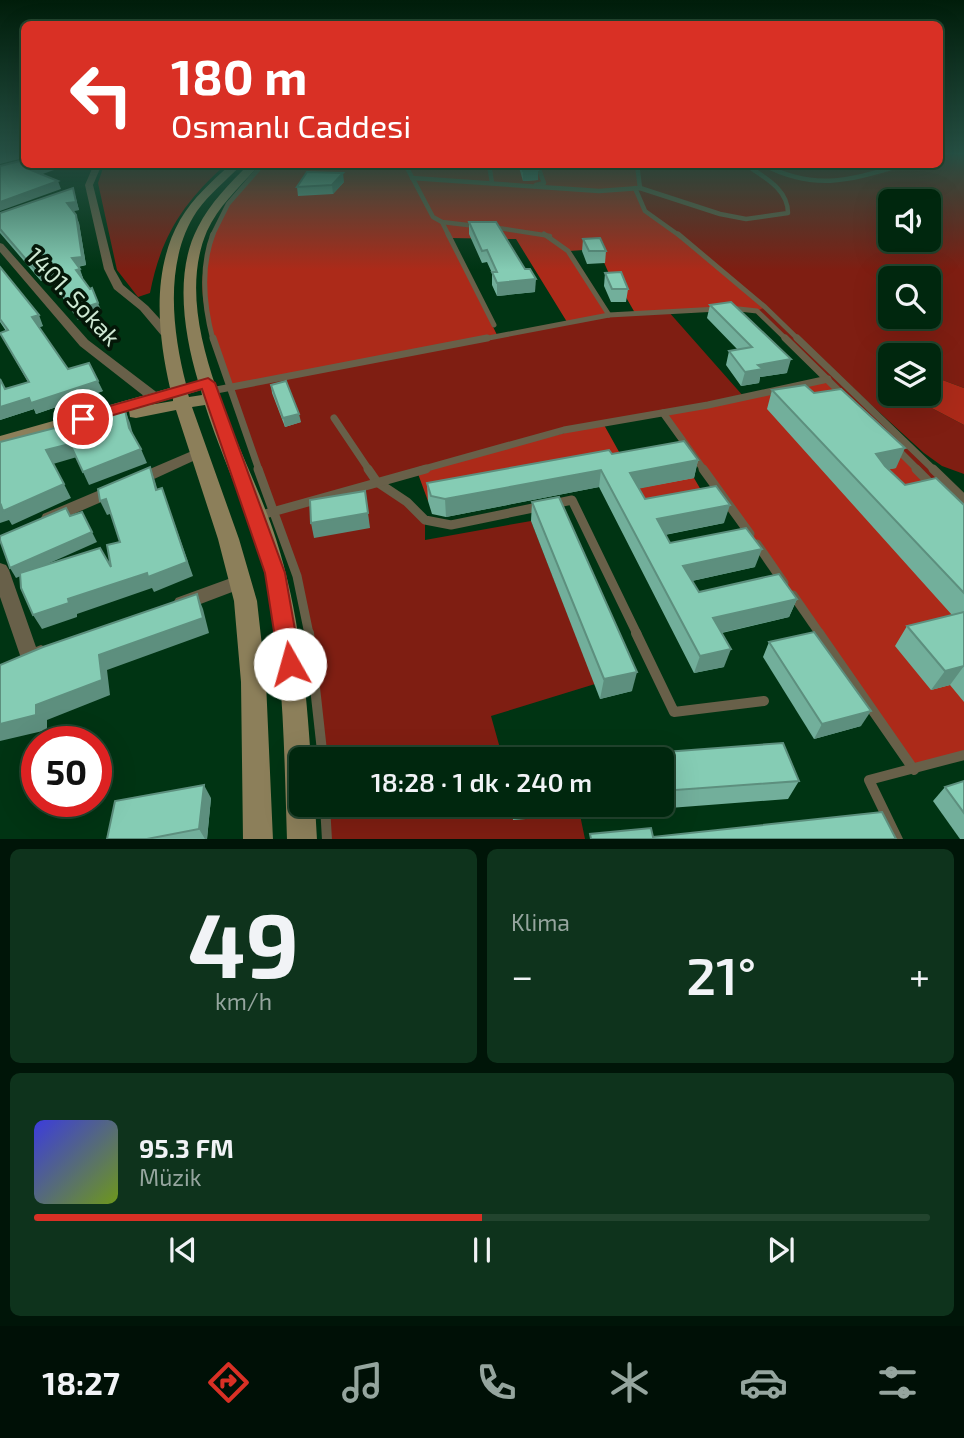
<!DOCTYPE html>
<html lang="tr">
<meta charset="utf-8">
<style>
body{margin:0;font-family:"Exo 2",sans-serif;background:#0e331c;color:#f1f3f6;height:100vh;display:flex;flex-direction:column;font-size:26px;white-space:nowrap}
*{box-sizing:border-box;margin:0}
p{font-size:23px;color:#95a59e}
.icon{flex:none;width:38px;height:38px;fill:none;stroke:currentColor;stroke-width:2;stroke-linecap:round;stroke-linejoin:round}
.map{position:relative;height:839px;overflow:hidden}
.sheet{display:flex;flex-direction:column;gap:10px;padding:10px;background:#001508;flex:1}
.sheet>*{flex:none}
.hud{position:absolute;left:21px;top:21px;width:922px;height:147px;border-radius:10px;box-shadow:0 7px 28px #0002,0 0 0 2px #22442e;background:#d93025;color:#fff;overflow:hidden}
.buttons{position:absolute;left:878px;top:189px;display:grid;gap:14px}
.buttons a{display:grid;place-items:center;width:63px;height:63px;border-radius:10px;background:#00270e;box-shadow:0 7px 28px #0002,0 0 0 2px #22442e;font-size:35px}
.speed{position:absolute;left:21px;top:726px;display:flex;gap:14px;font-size:35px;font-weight:700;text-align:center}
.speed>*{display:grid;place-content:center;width:91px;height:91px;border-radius:50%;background:#00270e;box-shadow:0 7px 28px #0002,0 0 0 2px #22442e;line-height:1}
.speed .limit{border:10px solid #d22;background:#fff;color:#111}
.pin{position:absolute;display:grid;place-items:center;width:60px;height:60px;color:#fff;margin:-30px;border:4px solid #fff;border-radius:50%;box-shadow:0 2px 7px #0007}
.me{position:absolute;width:77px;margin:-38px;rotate:353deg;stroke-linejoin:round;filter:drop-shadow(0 0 5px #0008)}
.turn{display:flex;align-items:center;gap:24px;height:147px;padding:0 35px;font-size:32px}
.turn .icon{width:91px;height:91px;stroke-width:2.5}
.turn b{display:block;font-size:49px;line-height:60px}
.big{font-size:52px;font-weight:600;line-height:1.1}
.sheet .tile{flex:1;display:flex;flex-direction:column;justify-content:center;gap:10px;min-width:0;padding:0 24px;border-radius:10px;background:#0e331c}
.sheet .dial{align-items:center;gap:0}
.dial b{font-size:91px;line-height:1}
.song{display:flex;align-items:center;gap:21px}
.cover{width:84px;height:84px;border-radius:10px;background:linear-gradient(135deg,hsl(240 70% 55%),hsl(80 70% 35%))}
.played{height:7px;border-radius:4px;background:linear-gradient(90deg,#d93025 50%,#22442e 50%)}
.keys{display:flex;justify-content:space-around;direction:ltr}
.heat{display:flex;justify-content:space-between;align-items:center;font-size:38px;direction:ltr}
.sheet .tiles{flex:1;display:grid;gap:10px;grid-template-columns:1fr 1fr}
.tile:last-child{grid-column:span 2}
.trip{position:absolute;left:289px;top:747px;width:385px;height:70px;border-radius:10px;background:#00270e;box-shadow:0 7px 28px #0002,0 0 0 2px #22442e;font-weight:600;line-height:70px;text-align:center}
.tabs{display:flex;height:112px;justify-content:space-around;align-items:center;background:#001006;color:#95a59e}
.tabs .icon{width:49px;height:49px}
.tabs .selected{color:#d93025}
.tabs b{font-size:32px;color:#f1f3f6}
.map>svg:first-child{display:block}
.green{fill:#7f1e12;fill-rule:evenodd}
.forest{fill:#ac2a19}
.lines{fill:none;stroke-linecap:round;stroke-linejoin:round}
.lane-far4{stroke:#686049;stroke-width:4.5}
.lane-far3{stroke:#686049;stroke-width:5}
.lane-far2{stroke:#686049;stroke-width:7}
.lane-far1{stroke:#686049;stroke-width:9}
.lane{stroke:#686049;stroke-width:10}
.street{fill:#686049;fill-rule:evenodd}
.secondary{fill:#8c7f5a;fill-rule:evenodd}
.wall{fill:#72af9b}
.shaded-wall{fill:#5d8f7e}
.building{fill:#85ccb4;stroke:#5d8f7e;stroke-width:2}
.route{fill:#d93025;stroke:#8d1f18;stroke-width:2}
.labels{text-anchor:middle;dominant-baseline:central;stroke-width:7;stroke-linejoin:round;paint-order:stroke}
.street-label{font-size:24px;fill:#cee8d3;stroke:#041708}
</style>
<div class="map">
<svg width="964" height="840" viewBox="0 0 964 840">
<rect width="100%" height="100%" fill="#003413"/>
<g class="green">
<path d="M940,153H964V388L929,375V355H891V394H905L964,425V474L942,466L924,453L789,330L964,500L926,479L828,379L645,211L635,188L637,165L940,164ZM891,201H929V240H891ZM891,278H929V317H891Z"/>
<path d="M104,165H225C183,203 161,236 150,293L138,297L117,270L98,183Z"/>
<polygon points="668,311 744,397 564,430 378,482 425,520 425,540 531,521 595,684 491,716 503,759 323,760 296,575 229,387 609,315"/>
<polygon points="325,805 512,805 514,820 580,815 585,839 327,839"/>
</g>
<g class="forest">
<path d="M637,164L640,188H636L645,211L687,241L765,307L757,311L635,313L619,285H614L598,249L569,251L609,315L567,322L516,239L450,238L497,335L229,387C221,360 209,332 204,304C195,248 226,202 263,165Z"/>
<polygon points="929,375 964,388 964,425 905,394 929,394"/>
<polygon points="828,379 926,479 964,499 964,755 914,770 663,413"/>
<polygon points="603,423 628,468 694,478 701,490 624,503 616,484 428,501 417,471"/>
</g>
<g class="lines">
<g class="lane-far4">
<polyline points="405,164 433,217 442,222 476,226"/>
<polyline points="489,164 492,183"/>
<polyline points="637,164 640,188"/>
<path d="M762,164C816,192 850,180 905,164"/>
<path d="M412,178L599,191L640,188L720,214L746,219L788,213C788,188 763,177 745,164"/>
<polyline points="536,185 544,183 537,164"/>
<polyline points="635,188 645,211 680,236"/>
<polyline points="442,222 449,236"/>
<polyline points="492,227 550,236"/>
<polyline points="212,236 228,204 263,164"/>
</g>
<g class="lane-far3">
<path d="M213,234C200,268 204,306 213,340"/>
<polyline points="448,234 494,325"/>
<polyline points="544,234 568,251 609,315"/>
<polyline points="678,234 765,307 799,340"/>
<polyline points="730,308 757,311 787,340"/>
<polyline points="478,340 609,315 718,309"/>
</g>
<g class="lane-far2">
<polyline points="213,338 259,470"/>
<polyline points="785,338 842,394"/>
<polyline points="797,338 934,470"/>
<polyline points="211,391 487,338"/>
<polyline points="663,413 704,470"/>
<polyline points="334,418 369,470"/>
<polyline points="897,449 918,470"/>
<polyline points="420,470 564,430 708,405 828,379"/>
</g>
<g class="lane-far1">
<polyline points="258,469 297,576 309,634"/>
<polyline points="368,469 377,482 407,502 425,520 451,525 538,507"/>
<polyline points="703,469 750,534"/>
<polyline points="916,469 933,486"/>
<polyline points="933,469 964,499"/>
<polyline points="553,504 572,500 637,634"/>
<polyline points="258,516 426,469"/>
<polyline points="757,544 784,583"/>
<polyline points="793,595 820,634"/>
</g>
<g class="lane">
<polyline points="309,633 323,760"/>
<polyline points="636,633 674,712 764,701"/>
<polyline points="819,633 914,770"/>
<polyline points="325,805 327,840"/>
<polyline points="898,840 869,780 964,755"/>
</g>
<g class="street">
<polygon points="94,164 102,164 93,185 114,269 123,285 148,306 169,329 169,335 161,335 140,310 114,289 104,269 85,185"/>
<polygon points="0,243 3,244 88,340 159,394 161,397 159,400 149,400 80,346 0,252"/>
<polygon points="199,448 204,450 206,453 204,456 141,485 131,485 128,481 131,477"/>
<polygon points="114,484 120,486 122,490 120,494 55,522 49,524 43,522 41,518 43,514"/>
<polygon points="0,563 6,565 9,570 36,647 41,645 48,648 51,654 48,660 30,667 23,664 0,597"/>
<polygon points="242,574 248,576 251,581 248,586 182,611 176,608 173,603 176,598"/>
</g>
<path class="secondary" d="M231,164H242C227,180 210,193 197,211C164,260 172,330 186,384L198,381C184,334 174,272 198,227C210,203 230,183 249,164H260C241,186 219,205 207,231C167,325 248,451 276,539C299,611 306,685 311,760H301V805H315L317,840H287C284,752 284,661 265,575C251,516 223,462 205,405L192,407L239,539L257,601L266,682L273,840H243L241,682L234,601L218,539L176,410L136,418L130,417L129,411L0,448V436L170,388C158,335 151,271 180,220C193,198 212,181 231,164ZM201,390L202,395L189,397L188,394ZM173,398V401L149,405Z"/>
</g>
<g class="wall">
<polygon points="518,164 536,164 538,180 523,181"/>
<polygon points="709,164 735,164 734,167 715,169"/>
<polygon points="344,182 333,194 298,196 297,187"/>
<polygon points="73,188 79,210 73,211 79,223 86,265 78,267 83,278 82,278 102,312 78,320 49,278 41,281 0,233 0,213"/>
<polygon points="469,222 535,292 497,296 492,285 492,273 487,262 482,263 469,234"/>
<polygon points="583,239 606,251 605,263 587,264 582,251"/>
<polygon points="0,267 43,326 39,327 68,369 103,391 36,414 34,409 0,420 0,379 5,389 28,382 0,333 6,331 0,322"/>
<polygon points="605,273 628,289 626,302 611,302 604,286"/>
<polygon points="710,305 787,373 760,377 759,383 741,386 726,365 729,351 737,349 707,318"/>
<polygon points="271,385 301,422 285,427 272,393"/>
<polygon points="772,390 814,393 896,468 889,469 905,485 964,505 964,702 950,685 931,690 895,646 907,626 952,615 767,409"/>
<polygon points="612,454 698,460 694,478 639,488 645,499 724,523 665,535 670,543 755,567 692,581 699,592 797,599 789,617 722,633 724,667 694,673 599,487 446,517 432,514 428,501 427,483"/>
<polygon points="532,502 632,691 600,699 531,521"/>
<polygon points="769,642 861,726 814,739 763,657"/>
<polygon points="662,760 799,781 788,799 513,820 512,805 662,805"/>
<polygon points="964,781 964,839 960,839 933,801 945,787"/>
<polygon points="211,798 207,839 107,839"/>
</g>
<g class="shaded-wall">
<polygon points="14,153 21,153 23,158 0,164 0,156"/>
<polygon points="46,164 71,164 34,177 31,170"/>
<polygon points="716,164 735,164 734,167 715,169"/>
<polygon points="538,170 538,180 523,181 523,171"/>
<polygon points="343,173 344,182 333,194 332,185"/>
<polygon points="58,181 61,189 0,211 0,202"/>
<polygon points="73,188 79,210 70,211 67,203"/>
<polygon points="76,215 79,223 86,265 76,267 72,258"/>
<polygon points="80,269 83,278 79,279 76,270"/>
<polygon points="45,270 49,278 41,281 37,272"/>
<polygon points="536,279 535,292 497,296 497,283"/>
<polygon points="98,303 102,312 78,320 74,311"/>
<polygon points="39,315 43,326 37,328 32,317"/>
<polygon points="791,359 787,373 760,377 759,383 741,386 745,372 758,365"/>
<polygon points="98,381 103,391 36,414 34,409 0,420 0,407 29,398"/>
<polygon points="125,410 130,423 135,442 129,428"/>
<polygon points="299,414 301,422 285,427 283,418"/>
<polygon points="70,444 77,457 53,464 46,450"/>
<polygon points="905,448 896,468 867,474 876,454"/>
<polygon points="141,449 147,463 89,485 83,472"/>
<polygon points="698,460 694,478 627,491 630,473"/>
<polygon points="150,467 155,481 162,505 156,490"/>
<polygon points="601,470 599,487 446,517 445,499"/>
<polygon points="64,484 71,498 12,525 9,520 0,523 0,506"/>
<polygon points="162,488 193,576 154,592 152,588 77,614 77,617 42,629 33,615 68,599 147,573"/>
<polygon points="106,499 113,513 107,515 100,501"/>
<polygon points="730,505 724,523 653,537 657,519"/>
<polygon points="368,513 370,528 314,538 311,523"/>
<polygon points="92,532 97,542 16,578 10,568"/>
<polygon points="762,549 755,567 678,584 683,566"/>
<polygon points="197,594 203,609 209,633 107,670 110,695 47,720 47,730 0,741 0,724 36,705 99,655"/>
<polygon points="797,599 789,617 707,636 713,618"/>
<polygon points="731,649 724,667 694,673 700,656"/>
<polygon points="964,666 950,685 931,690 945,671"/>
<polygon points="637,672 632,691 600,699 604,679"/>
<polygon points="871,711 861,726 814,739 822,724"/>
<polygon points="204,785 211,798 207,839 205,839 199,829"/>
</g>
<g class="building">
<polygon points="0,153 14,153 0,156"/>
<polygon points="24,160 24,164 46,164 31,170 58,181 0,202 0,166"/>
<polygon points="521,164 536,164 538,170 523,171"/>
<polygon points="307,172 343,173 332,185 297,187"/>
<polygon points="73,188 76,202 67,203 76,215 82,257 72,258 80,269 76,270 90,289 92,288 98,303 74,311 45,270 37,272 0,229 0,213"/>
<polygon points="469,222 496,222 525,269 530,269 536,279 497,283 492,272 497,272 487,250 482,251"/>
<polygon points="600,238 606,251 589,251 583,239"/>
<polygon points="0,267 39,315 32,317 68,369 89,363 98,381 31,403 29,398 0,407 0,379 5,389 29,382 0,333 8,330 0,319"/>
<polygon points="621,272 628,289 612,289 605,273"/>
<polygon points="731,302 791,359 758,365 763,369 745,372 729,351 752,347 710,305"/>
<polygon points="286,381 299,414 283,418 271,385"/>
<polygon points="805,385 814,393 841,389 905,448 876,454 885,466 905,485 936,478 964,505 964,593 772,390"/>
<polygon points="125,410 129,428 141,449 83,472 70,444 46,450 64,484 3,511 1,505 0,506 0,442"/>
<polygon points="684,441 698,460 630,473 645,499 716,486 730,505 657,519 670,543 746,528 762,549 683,566 699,592 779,574 797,599 713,618 731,649 700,656 601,470 445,499 431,496 427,483 609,450 612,454"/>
<polygon points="150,467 156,490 162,488 187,562 148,577 147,573 68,599 69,603 33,615 21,588 20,573 100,548 111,567 107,545 120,542 106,499 100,501 98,489"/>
<polygon points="365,491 368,513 311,523 310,500"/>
<polygon points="559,497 637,672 604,679 532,502"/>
<polygon points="66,508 70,516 82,512 92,532 10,568 0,540 0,536"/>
<polygon points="197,594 203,618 99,655 102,680 36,705 36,715 0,724 0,665 43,647"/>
<polygon points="964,612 964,666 945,671 907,626"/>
<polygon points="814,632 871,711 822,724 769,642"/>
<polygon points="783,743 799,781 662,791 662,760 559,760"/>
<polygon points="964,781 964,813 945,787"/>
<polygon points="204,785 199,829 147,839 107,839 115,801"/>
<polygon points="882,812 896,839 591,839 590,834 651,828 653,837"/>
</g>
<linearGradient id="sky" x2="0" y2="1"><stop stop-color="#001d0a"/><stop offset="0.57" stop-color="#265044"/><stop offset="1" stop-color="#265044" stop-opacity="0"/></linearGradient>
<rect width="964" height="270" fill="url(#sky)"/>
<polygon class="route" points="208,378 215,383 285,573 301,664 298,671 290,674 282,671 279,664 265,573 202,389 83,424 75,419 78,415"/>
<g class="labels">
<g class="street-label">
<text transform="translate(74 296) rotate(47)">1401. Sokak</text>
</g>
</g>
</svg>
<div class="buttons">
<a><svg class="icon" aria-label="sound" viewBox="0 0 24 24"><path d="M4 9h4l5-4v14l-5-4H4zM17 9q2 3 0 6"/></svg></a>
<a><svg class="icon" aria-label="search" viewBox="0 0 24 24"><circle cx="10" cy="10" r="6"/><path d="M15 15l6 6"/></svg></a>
<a><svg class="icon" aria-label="layers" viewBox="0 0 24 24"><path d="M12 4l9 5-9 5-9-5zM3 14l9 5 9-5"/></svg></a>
</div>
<div class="speed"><div class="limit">50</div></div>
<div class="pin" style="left:83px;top:419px;background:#d93025"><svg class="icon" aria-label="arrive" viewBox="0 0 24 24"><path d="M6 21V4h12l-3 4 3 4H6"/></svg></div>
<svg class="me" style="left:290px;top:664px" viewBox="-20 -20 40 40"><circle r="19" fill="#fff"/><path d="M0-13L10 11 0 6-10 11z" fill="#d93025"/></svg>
<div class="trip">18:28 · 1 dk · 240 m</div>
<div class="hud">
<div class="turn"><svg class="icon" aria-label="left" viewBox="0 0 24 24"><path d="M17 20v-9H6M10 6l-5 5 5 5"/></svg><div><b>180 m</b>Osmanlı Caddesi</div></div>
</div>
</div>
<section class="sheet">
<div class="tiles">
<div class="tile dial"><b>49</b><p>km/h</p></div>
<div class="tile"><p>Klima</p>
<div class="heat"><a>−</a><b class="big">21°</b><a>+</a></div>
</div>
<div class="tile">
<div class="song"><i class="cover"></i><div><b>95.3 FM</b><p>Müzik</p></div></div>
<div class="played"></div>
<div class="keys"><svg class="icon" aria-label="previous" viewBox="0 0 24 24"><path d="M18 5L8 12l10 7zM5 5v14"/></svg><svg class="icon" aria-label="pause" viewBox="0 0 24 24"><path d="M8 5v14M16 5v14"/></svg><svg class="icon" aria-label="next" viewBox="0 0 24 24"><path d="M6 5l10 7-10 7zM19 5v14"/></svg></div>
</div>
</div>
</section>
<nav class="tabs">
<b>18:27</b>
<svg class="icon selected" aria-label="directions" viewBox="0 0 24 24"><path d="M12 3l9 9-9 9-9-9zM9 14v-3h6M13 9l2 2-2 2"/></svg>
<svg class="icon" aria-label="music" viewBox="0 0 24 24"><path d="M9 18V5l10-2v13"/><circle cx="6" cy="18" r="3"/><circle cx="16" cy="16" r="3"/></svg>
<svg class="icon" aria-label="phone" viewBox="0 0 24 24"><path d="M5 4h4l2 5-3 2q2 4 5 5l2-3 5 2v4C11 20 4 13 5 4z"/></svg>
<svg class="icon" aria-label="climate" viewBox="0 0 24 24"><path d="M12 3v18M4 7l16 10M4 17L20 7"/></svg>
<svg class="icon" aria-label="car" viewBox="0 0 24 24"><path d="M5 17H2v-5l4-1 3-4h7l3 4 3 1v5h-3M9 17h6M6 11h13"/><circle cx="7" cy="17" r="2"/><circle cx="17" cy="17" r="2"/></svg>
<svg class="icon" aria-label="filters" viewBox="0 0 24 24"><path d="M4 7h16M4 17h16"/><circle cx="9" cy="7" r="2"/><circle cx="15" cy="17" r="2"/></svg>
</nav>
